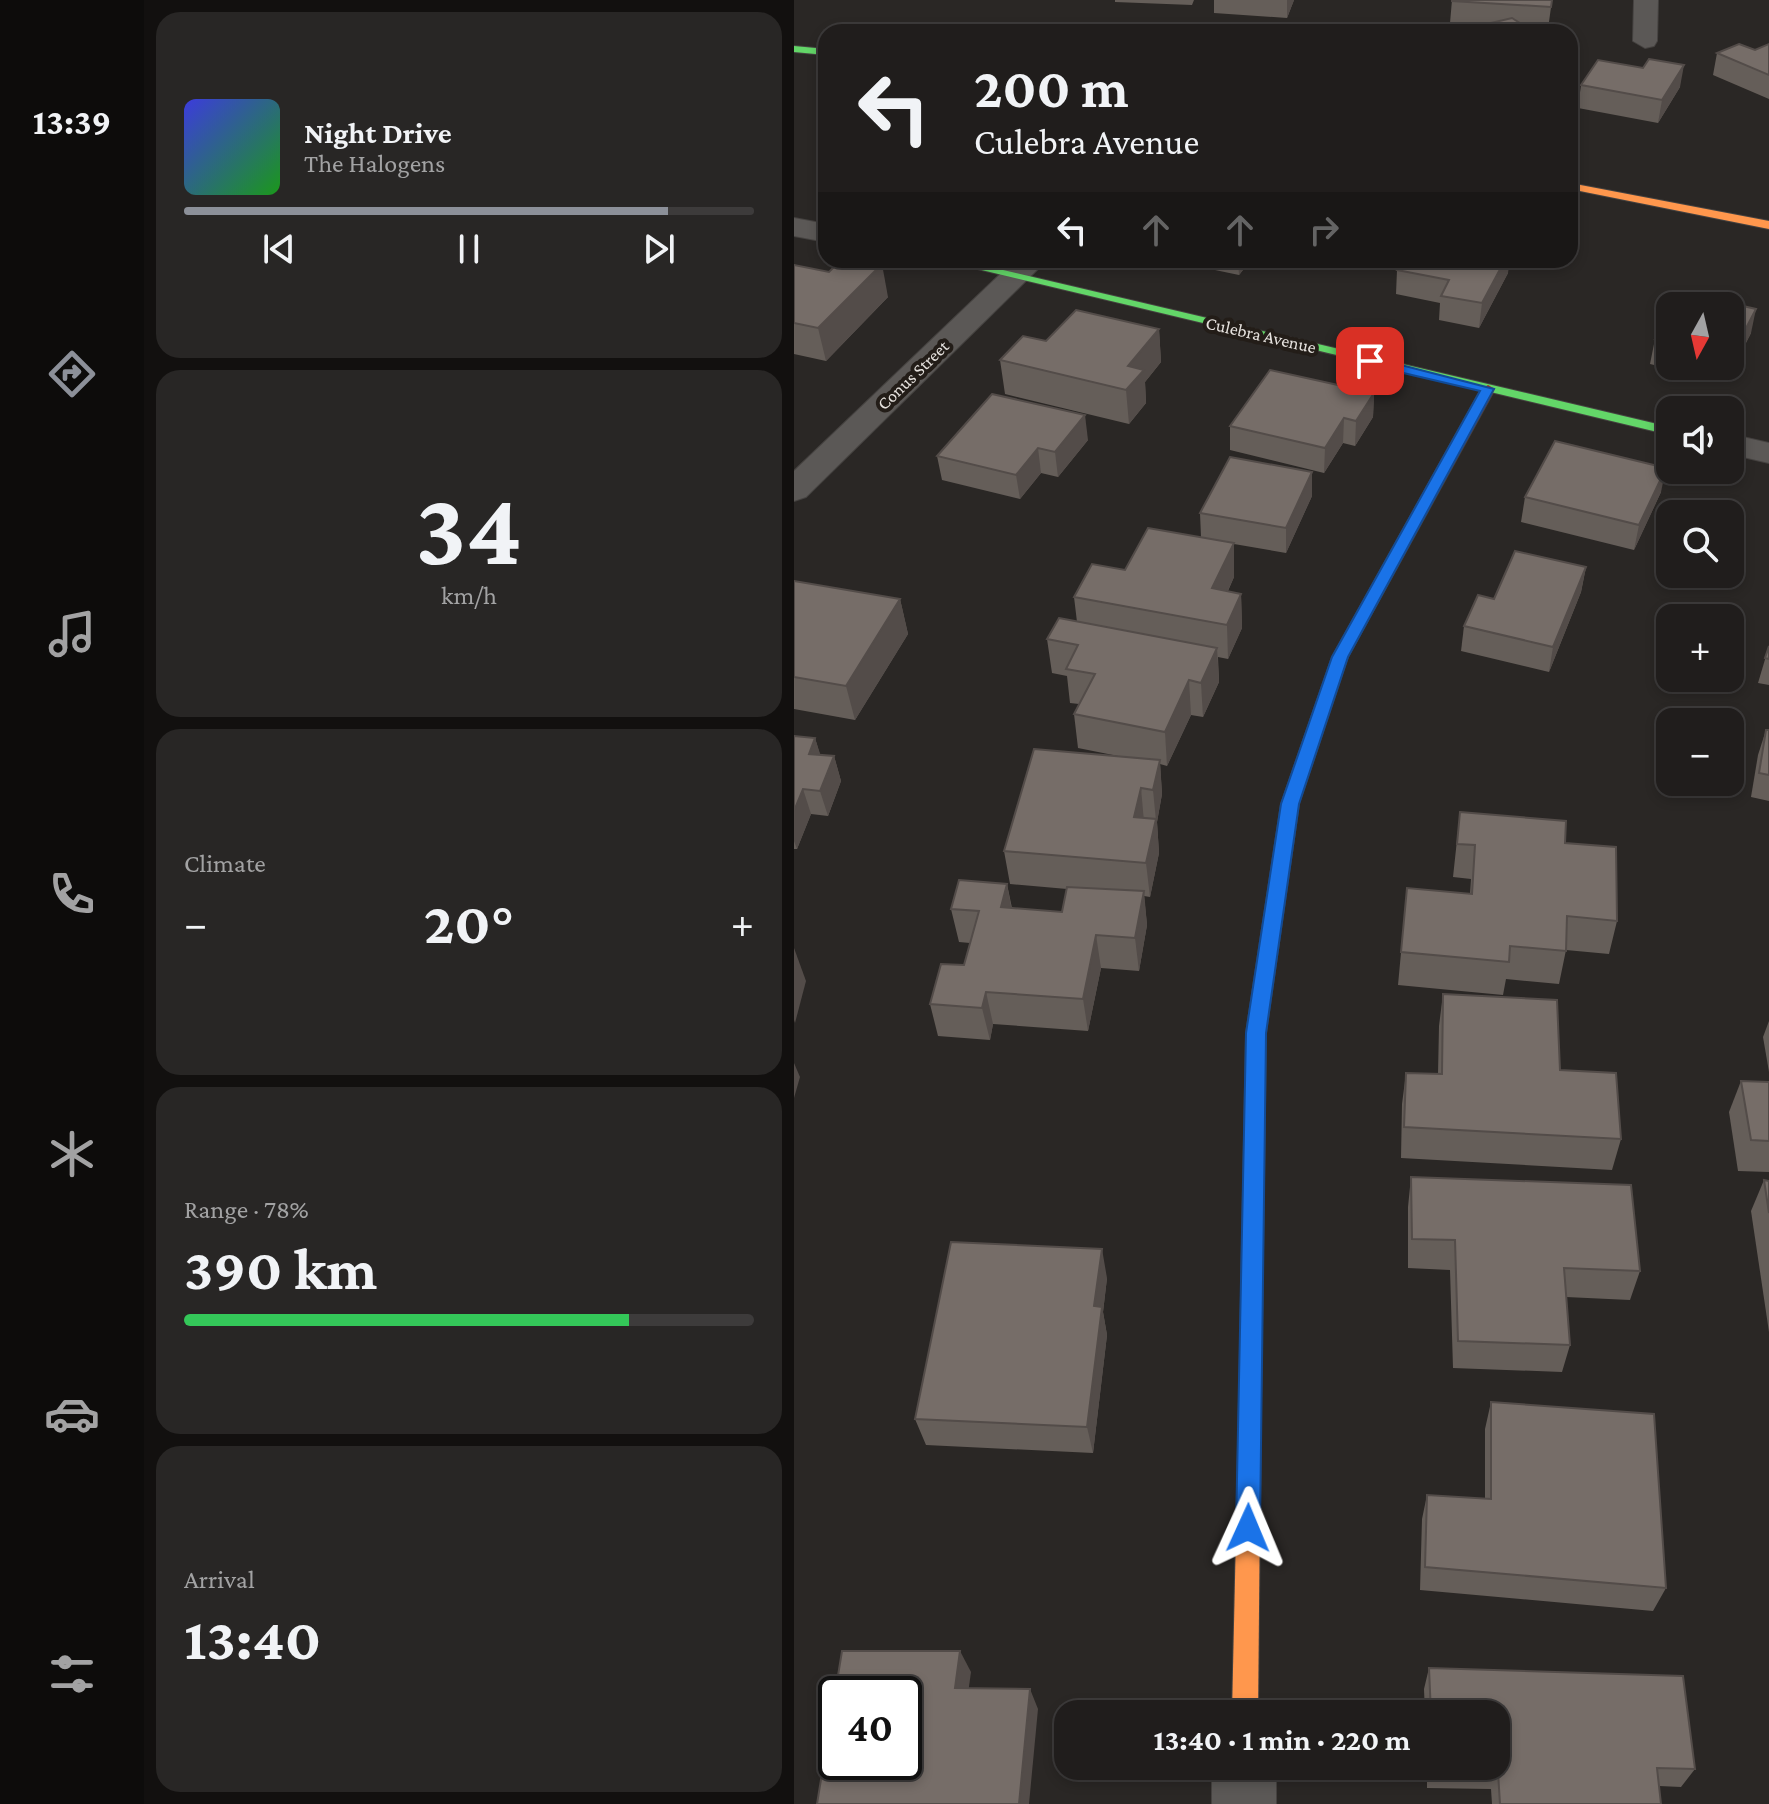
<!DOCTYPE html>
<meta charset="utf-8">
<style>
body{margin:0;font-family:"Crimson Pro",serif;background:#282625;color:#f1f3f6;height:100vh;display:flex;flex-direction:column;font-size:30px;white-space:nowrap}
*{box-sizing:border-box;margin:0}
p{font-size:26px;color:#a2a2a3}
.icon{flex:none;width:44px;height:44px;fill:none;stroke:currentColor;stroke-width:2;stroke-linecap:round;stroke-linejoin:round}
.map{position:relative;flex:1;overflow:hidden}
.drawer{display:flex;flex-direction:column;gap:12px;padding:12px;background:#12100f;width:650px}
.drawer>*{flex:none}
.hud{position:absolute;left:24px;top:24px;width:760px;height:244px;border-radius:24px;box-shadow:0 4px 12px #0003,0 0 0 2px #3d3b3b;background:#201d1c;color:#f1f3f6;overflow:hidden}
.needle{width:52px;rotate:188deg}
.tools{position:absolute;left:862px;top:292px;display:grid;gap:16px}
.tools a{display:grid;place-items:center;width:88px;height:88px;border-radius:16px;background:#201d1c;box-shadow:0 4px 12px #0003,0 0 0 2px #3d3b3b;font-size:40px}
.speed{position:absolute;left:24px;top:1676px;display:flex;gap:16px;font-size:40px;font-weight:700;text-align:center}
.speed>*{display:grid;place-content:center;width:104px;height:104px;border-radius:50%;background:#201d1c;box-shadow:0 4px 12px #0003,0 0 0 2px #3d3b3b;line-height:1}
.speed .limit{border:4px solid #111;border-radius:12px;background:#fff;color:#111}
.pin{position:absolute;display:grid;place-items:center;width:68px;height:68px;color:#fff;margin:-34px;border-radius:16px;box-shadow:0 4px 12px #0006}
.me{position:absolute;width:88px;margin:-44px;rotate:1deg;stroke-linejoin:round;filter:drop-shadow(0 0 6px #0008)}
.turn{display:flex;align-items:center;gap:28px;height:168px;padding:0 24px;font-size:36px}
.turn .icon{width:104px;height:104px;stroke-width:2.5}
.turn b{display:block;font-size:56px;line-height:68px}
.lanes{display:flex;align-items:center;height:76px;padding:0 24px;background:#0003;justify-content:center;gap:40px;direction:ltr}
.lanes .off{opacity:.35}
.big{font-size:60px;font-weight:700;line-height:1.1}
.drawer .widget{flex:1;display:flex;flex-direction:column;justify-content:center;gap:12px;min-width:0;padding:0 28px;border-radius:24px;background:#282625}
.drawer .dial{align-items:center;gap:0}
.dial b{font-size:104px;line-height:1}
.song{display:flex;align-items:center;gap:24px}
.cover{width:96px;height:96px;border-radius:12px;background:linear-gradient(135deg,hsl(240 70% 55%),hsl(120 70% 35%))}
.played{height:8px;border-radius:4px;background:linear-gradient(90deg,#8c9099 85%,#3d3b3b 85%)}
.keys{display:flex;justify-content:space-around;direction:ltr}
.heat{display:flex;justify-content:space-between;align-items:center;font-size:44px;direction:ltr}
.charge{height:12px;border-radius:6px;background:linear-gradient(90deg,#34c759 78%,#3d3b3b 0)}
.trip{position:absolute;left:260px;top:1700px;width:456px;height:80px;border-radius:24px;background:#201d1c;box-shadow:0 4px 12px #0003,0 0 0 2px #3d3b3b;font-weight:700;line-height:80px;text-align:center}
main{display:flex;flex:1;min-height:0}
.menu{display:flex;flex-direction:column;width:144px;justify-content:space-around;align-items:center;background:#0d0c0b;color:#a2a2a3}
.menu .icon{width:56px;height:56px}
.menu .on{color:#8c9099}
.menu b{font-size:36px;color:#f1f3f6}
.map>svg:first-child{display:block}
.lines{fill:none;stroke-linecap:round;stroke-linejoin:round}
.street-casing{stroke:#454240;stroke-width:2}
.fast-casing{stroke:#454240;stroke-width:2}
.slow-casing{stroke:#454240;stroke-width:2}
.jam-casing{stroke:#454240;stroke-width:2}
.street{fill:#5b5856;fill-rule:evenodd}
.fast{fill:#63d668;fill-rule:evenodd}
.slow{fill:#ff974d;fill-rule:evenodd}
.jam{fill:#b3261e;fill-rule:evenodd}
.wall{fill:#655e59}
.shaded-wall{fill:#534c49}
.building{fill:#766d68;stroke:#534c49;stroke-width:2;fill-rule:evenodd}
.route{fill:#1a73e8;stroke:#114b97;stroke-width:2}
.labels{text-anchor:middle;dominant-baseline:central;stroke-width:8;stroke-linejoin:round;paint-order:stroke}
.far-street-label{font-size:18px;fill:#e6e2de;stroke:#231d18}
</style>
<main>
<nav class="menu">
<b>13:39</b>
<svg class="icon on" aria-label="directions" viewBox="0 0 24 24"><path d="M12 3l9 9-9 9-9-9zM9 14v-3h6M13 9l2 2-2 2"/></svg>
<svg class="icon" aria-label="music" viewBox="0 0 24 24"><path d="M9 18V5l10-2v13"/><circle cx="6" cy="18" r="3"/><circle cx="16" cy="16" r="3"/></svg>
<svg class="icon" aria-label="phone" viewBox="0 0 24 24"><path d="M5 4h4l2 5-3 2q2 4 5 5l2-3 5 2v4C11 20 4 13 5 4z"/></svg>
<svg class="icon" aria-label="climate" viewBox="0 0 24 24"><path d="M12 3v18M4 7l16 10M4 17L20 7"/></svg>
<svg class="icon" aria-label="car" viewBox="0 0 24 24"><path d="M5 17H2v-5l4-1 3-4h7l3 4 3 1v5h-3M9 17h6M6 11h13"/><circle cx="7" cy="17" r="2"/><circle cx="17" cy="17" r="2"/></svg>
<svg class="icon" aria-label="filters" viewBox="0 0 24 24"><path d="M4 7h16M4 17h16"/><circle cx="9" cy="7" r="2"/><circle cx="15" cy="17" r="2"/></svg>
</nav>
<section class="drawer">
<div class="widget">
<div class="song"><i class="cover"></i><div><b>Night Drive</b><p>The Halogens</p></div></div>
<div class="played"></div>
<div class="keys"><svg class="icon" aria-label="previous" viewBox="0 0 24 24"><path d="M18 5L8 12l10 7zM5 5v14"/></svg><svg class="icon" aria-label="pause" viewBox="0 0 24 24"><path d="M8 5v14M16 5v14"/></svg><svg class="icon" aria-label="next" viewBox="0 0 24 24"><path d="M6 5l10 7-10 7zM19 5v14"/></svg></div>
</div>
<div class="widget dial"><b>34</b><p>km/h</p></div>
<div class="widget"><p>Climate</p>
<div class="heat"><a>−</a><b class="big">20°</b><a>+</a></div>
</div>
<div class="widget"><p>Range · 78%</p><b class="big">390 km</b><div class="charge"></div></div>
<div class="widget"><p>Arrival</p><b class="big">13:40</b></div>
</section>
<div class="map">
<svg width="975" height="1804" viewBox="0 0 975 1804">
<rect width="100%" height="100%" fill="#2a2725"/>
<g class="lines">
<defs>
<g id="street">
<polygon points="840,0 864,0 863,41 860,46 851,48 839,41"/>
<polygon points="0,218 32,224 32,242 0,236"/>
<polygon points="221,260 253,260 12,497 0,501 0,471"/>
<polygon points="936,434 975,443 975,463 936,454"/>
<rect x="418" y="1766" width="64" height="38"/>
</g>
<g id="fast">
<polygon points="0,46 32,49 32,55 0,52"/>
<polygon points="146,260 167,260 876,427 876,435"/>
<polygon points="546,652 554,657 505,804 472,1033 467,1400 464,1408 456,1411 448,1408 445,1400 452,1033 487,804 538,657"/>
</g>
<g id="slow">
<polygon points="776,183 975,221 975,229 776,189"/>
<polygon points="456,1389 464,1392 467,1400 464,1714 438,1714 445,1400 448,1392"/>
</g>
<polygon id="jam" points="694,385 701,389 554,657 552,661 540,661 538,657 687,389"/>
</defs>
<use href="#street" class="street-casing"/>
<use href="#fast" class="fast-casing"/>
<use href="#slow" class="slow-casing"/>
<use href="#jam" class="jam-casing"/>
<use href="#street" class="street"/>
<use href="#fast" class="fast"/>
<use href="#slow" class="slow"/>
<use href="#jam" class="jam"/>
</g>
<g class="wall">
<polygon points="321,0 400,0 398,5 321,2"/>
<polygon points="420,0 500,0 493,18 420,13"/>
<polygon points="658,0 758,0 754,29 733,27 740,32 667,32 667,30 690,25 656,23"/>
<polygon points="975,44 975,99 919,75 923,53 961,50"/>
<polygon points="787,85 886,87 864,123 784,108"/>
<polygon points="373,260 457,260 445,275"/>
<polygon points="0,265 94,297 32,361 0,354"/>
<polygon points="603,270 714,273 685,328 645,320 646,303 602,294"/>
<polygon points="936,306 957,333 932,382 856,364 861,339 876,313 876,366 936,366"/>
<polygon points="365,329 367,362 351,382 352,403 335,424 211,394 206,360 252,341"/>
<polygon points="580,393 579,417 561,446 549,443 530,473 436,450 436,426"/>
<polygon points="294,440 264,477 247,473 226,499 148,480 143,456"/>
<polygon points="867,492 840,550 727,522 731,497"/>
<polygon points="518,496 492,553 440,544 440,577 434,591 447,594 448,628 434,659 424,657 425,682 409,717 397,715 373,766 366,764 368,794 363,822 365,853 356,897 350,896 353,925 345,971 307,968 294,1031 199,1024 196,1040 144,1036 136,1004 170,965 176,943 165,942 157,909 213,884 218,908 268,912 273,889 216,884 210,851 329,757 284,748 280,714 285,704 276,703 273,676 258,673 253,639 283,622 280,597 331,570 407,537 406,513"/>
<polygon points="792,567 787,592 755,672 667,651 670,626 700,599"/>
<polygon points="0,581 106,599 114,634 61,720 0,709"/>
<polygon points="975,646 975,685 964,683"/>
<polygon points="972,730 975,730 975,801 957,797 964,755"/>
<polygon points="0,736 21,738 26,755 40,756 47,781 34,816 17,814 3,849 0,849"/>
<polygon points="666,812 771,843 823,921 815,954 772,950 765,984 712,979 709,995 604,985 613,888 676,894 677,879 659,877"/>
<polygon points="649,994 766,1070 827,1139 818,1170 607,1158 608,1104 612,1073 644,1074 645,1026"/>
<polygon points="975,1021 975,1072 969,1037"/>
<polygon points="947,1081 975,1082 975,1172 944,1171 935,1112"/>
<polygon points="617,1177 846,1271 836,1300 772,1297 776,1345 768,1372 659,1368 656,1270 614,1268 614,1207"/>
<polygon points="970,1180 975,1181 975,1332 957,1211"/>
<polygon points="313,1278 309,1312 313,1335 299,1453 132,1445 121,1419"/>
<polygon points="697,1402 872,1588 859,1611 626,1590 628,1519 633,1495 691,1499 691,1429"/>
<polygon points="635,1668 901,1769 887,1787 865,1786 867,1804 698,1804 697,1789 633,1788 633,1766 702,1766 702,1714 631,1714 630,1689"/>
</g>
<g class="shaded-wall">
<polygon points="493,0 500,0 493,18"/>
<polygon points="781,45 778,67 776,68 776,46"/>
<polygon points="890,65 886,87 864,123 868,100"/>
<polygon points="444,260 457,260 445,275"/>
<polygon points="711,260 716,260 714,273 685,328 688,303"/>
<polygon points="88,264 94,297 32,361 24,328"/>
<polygon points="962,309 957,333 932,382 937,357"/>
<polygon points="365,329 367,362 351,382 352,403 335,424 332,390 334,366"/>
<polygon points="580,393 579,417 561,446 562,421"/>
<polygon points="291,415 294,440 264,477 261,452"/>
<polygon points="550,418 549,443 530,473 531,448"/>
<polygon points="244,448 247,473 226,499 222,475"/>
<polygon points="872,468 867,492 840,550 845,525"/>
<polygon points="518,472 518,496 492,553 492,528"/>
<polygon points="440,543 440,577 419,623 418,588"/>
<polygon points="792,567 787,592 755,672 759,647"/>
<polygon points="447,594 448,628 434,659 433,625"/>
<polygon points="106,599 114,634 61,720 52,686"/>
<polygon points="423,648 425,682 409,717 407,683"/>
<polygon points="395,680 397,715 373,766 371,732"/>
<polygon points="21,738 29,763 15,754"/>
<polygon points="40,756 47,781 34,816 26,791"/>
<polygon points="366,760 368,794 363,822 365,853 356,897 352,863 362,821 359,790"/>
<polygon points="347,788 350,822 340,817"/>
<polygon points="9,789 17,814 3,849 0,841 0,811"/>
<polygon points="213,884 219,917 207,907"/>
<polygon points="350,891 353,925 345,971 341,938"/>
<polygon points="302,935 307,968 294,1031 289,999"/>
<polygon points="0,948 12,981 1,1023 0,1020"/>
<polygon points="192,992 199,1024 196,1040 188,1008"/>
<polygon points="0,1063 6,1077 0,1098"/>
<polygon points="308,1249 313,1278 309,1312 313,1335 299,1453 293,1427 300,1306"/>
<polygon points="166,1651 177,1672 172,1708 161,1688"/>
<polygon points="236,1689 244,1709 235,1804 225,1804"/>
</g>
<g class="building">
<polygon points="658,0 758,0 757,7 658,1"/>
<polygon points="718,18 740,32 670,32 667,30"/>
<polygon points="945,44 961,50 975,44 975,75 923,53"/>
<polygon points="855,59 890,65 868,100 787,85 804,60 849,68"/>
<polygon points="47,260 66,260 88,264 24,328 0,323 0,265 35,272"/>
<polygon points="609,260 711,260 688,303 647,296 655,280 603,270"/>
<polygon points="888,292 962,309 937,357 936,357 936,306 880,306"/>
<polygon points="282,310 365,329 334,366 350,370 332,390 206,360 229,336 252,341"/>
<polygon points="876,313 876,343 861,339"/>
<polygon points="476,370 580,393 562,421 550,418 531,448 436,426"/>
<polygon points="198,394 291,415 261,452 244,448 222,475 143,456"/>
<polygon points="761,441 872,468 845,525 731,497"/>
<polygon points="436,457 518,472 492,528 406,513"/>
<polygon points="354,528 440,543 418,588 447,594 433,625 280,597 298,564 331,570"/>
<polygon points="721,551 792,567 759,647 670,626 684,595 700,599"/>
<polygon points="0,581 106,599 52,686 0,677"/>
<polygon points="265,618 423,648 407,683 395,680 371,732 280,714 301,674 272,669 284,645 253,639"/>
<polygon points="975,646 975,659 971,658"/>
<polygon points="972,730 975,730 975,775 965,773"/>
<polygon points="0,736 21,738 15,754 40,756 26,791 9,789 0,811"/>
<polygon points="240,749 366,760 359,790 347,788 340,817 362,819 352,863 210,851"/>
<polygon points="666,812 772,821 771,843 822,847 823,921 773,916 772,951 716,946 715,962 607,952 613,888 678,894 681,845 663,844"/>
<polygon points="165,880 213,884 207,907 268,912 273,887 350,891 341,938 302,935 289,999 192,992 188,1008 136,1004 147,964 170,965 185,911 157,909"/>
<polygon points="649,994 763,1000 766,1070 822,1073 827,1139 610,1127 612,1073 648,1074"/>
<polygon points="947,1081 975,1082 975,1141 957,1140"/>
<polygon points="617,1177 837,1185 846,1271 770,1268 776,1345 664,1341 661,1240 618,1239"/>
<polygon points="970,1180 975,1181 975,1213"/>
<polygon points="157,1242 308,1249 300,1306 308,1307 293,1427 121,1419"/>
<polygon points="697,1402 860,1414 872,1588 631,1567 633,1495 697,1499"/>
<path d="M48,1651H166L161,1688L236,1689L225,1804H23ZM42,1694H110V1762H42Z"/>
<polygon points="635,1668 889,1676 901,1769 863,1768 867,1804 706,1804 704,1772 639,1770 638,1766 702,1766 702,1714 637,1714"/>
</g>
<polygon class="route" points="576,357 700,389 554,657 505,804 472,1033 466,1528 462,1537 454,1540 446,1537 442,1528 452,1033 487,804 538,657 686,391 571,364 569,361"/>
<g class="labels">
<g class="far-street-label">
<text transform="translate(467 335) rotate(13)">Culebra Avenue</text>
<text transform="translate(119 375) rotate(-44)">Conus Street</text>
</g>
</g>
</svg>
<div class="tools">
<a><svg class="needle" viewBox="-14 -14 28 28"><path d="M0-13l5 13h-10z" fill="#e53935"/><path d="M0 13l5-13h-10z" fill="#a2a2a3"/></svg></a>
<a><svg class="icon" aria-label="sound" viewBox="0 0 24 24"><path d="M4 9h4l5-4v14l-5-4H4zM17 9q2 3 0 6"/></svg></a>
<a><svg class="icon" aria-label="search" viewBox="0 0 24 24"><circle cx="10" cy="10" r="6"/><path d="M15 15l6 6"/></svg></a>
<a>+</a>
<a>−</a>
</div>
<div class="speed"><div class="limit">40</div></div>
<div class="pin" style="left:576px;top:361px;background:#d93025"><svg class="icon" aria-label="arrive" viewBox="0 0 24 24"><path d="M6 21V4h12l-3 4 3 4H6"/></svg></div>
<svg class="me" style="left:454px;top:1528px" viewBox="-20 -20 40 40"><path d="M0-17L14 15 0 8-14 15z" fill="#1a73e8" stroke="#fff" stroke-width="4"/></svg>
<div class="trip">13:40 · 1 min · 220 m</div>
<div class="hud">
<div class="turn"><svg class="icon" aria-label="left" viewBox="0 0 24 24"><path d="M17 20v-9H6M10 6l-5 5 5 5"/></svg><div><b>200 m</b>Culebra Avenue</div></div>
<div class="lanes"><svg class="icon" aria-label="left" viewBox="0 0 24 24"><path d="M17 20v-9H6M10 6l-5 5 5 5"/></svg><svg class="icon off" aria-label="ahead" viewBox="0 0 24 24"><path d="M12 20V5M6 11l6-6 6 6"/></svg><svg class="icon off" aria-label="ahead" viewBox="0 0 24 24"><path d="M12 20V5M6 11l6-6 6 6"/></svg><svg class="icon off" aria-label="right" viewBox="0 0 24 24"><path d="M7 20v-9h11M14 6l5 5-5 5"/></svg></div>
</div>
</div>
</main>
